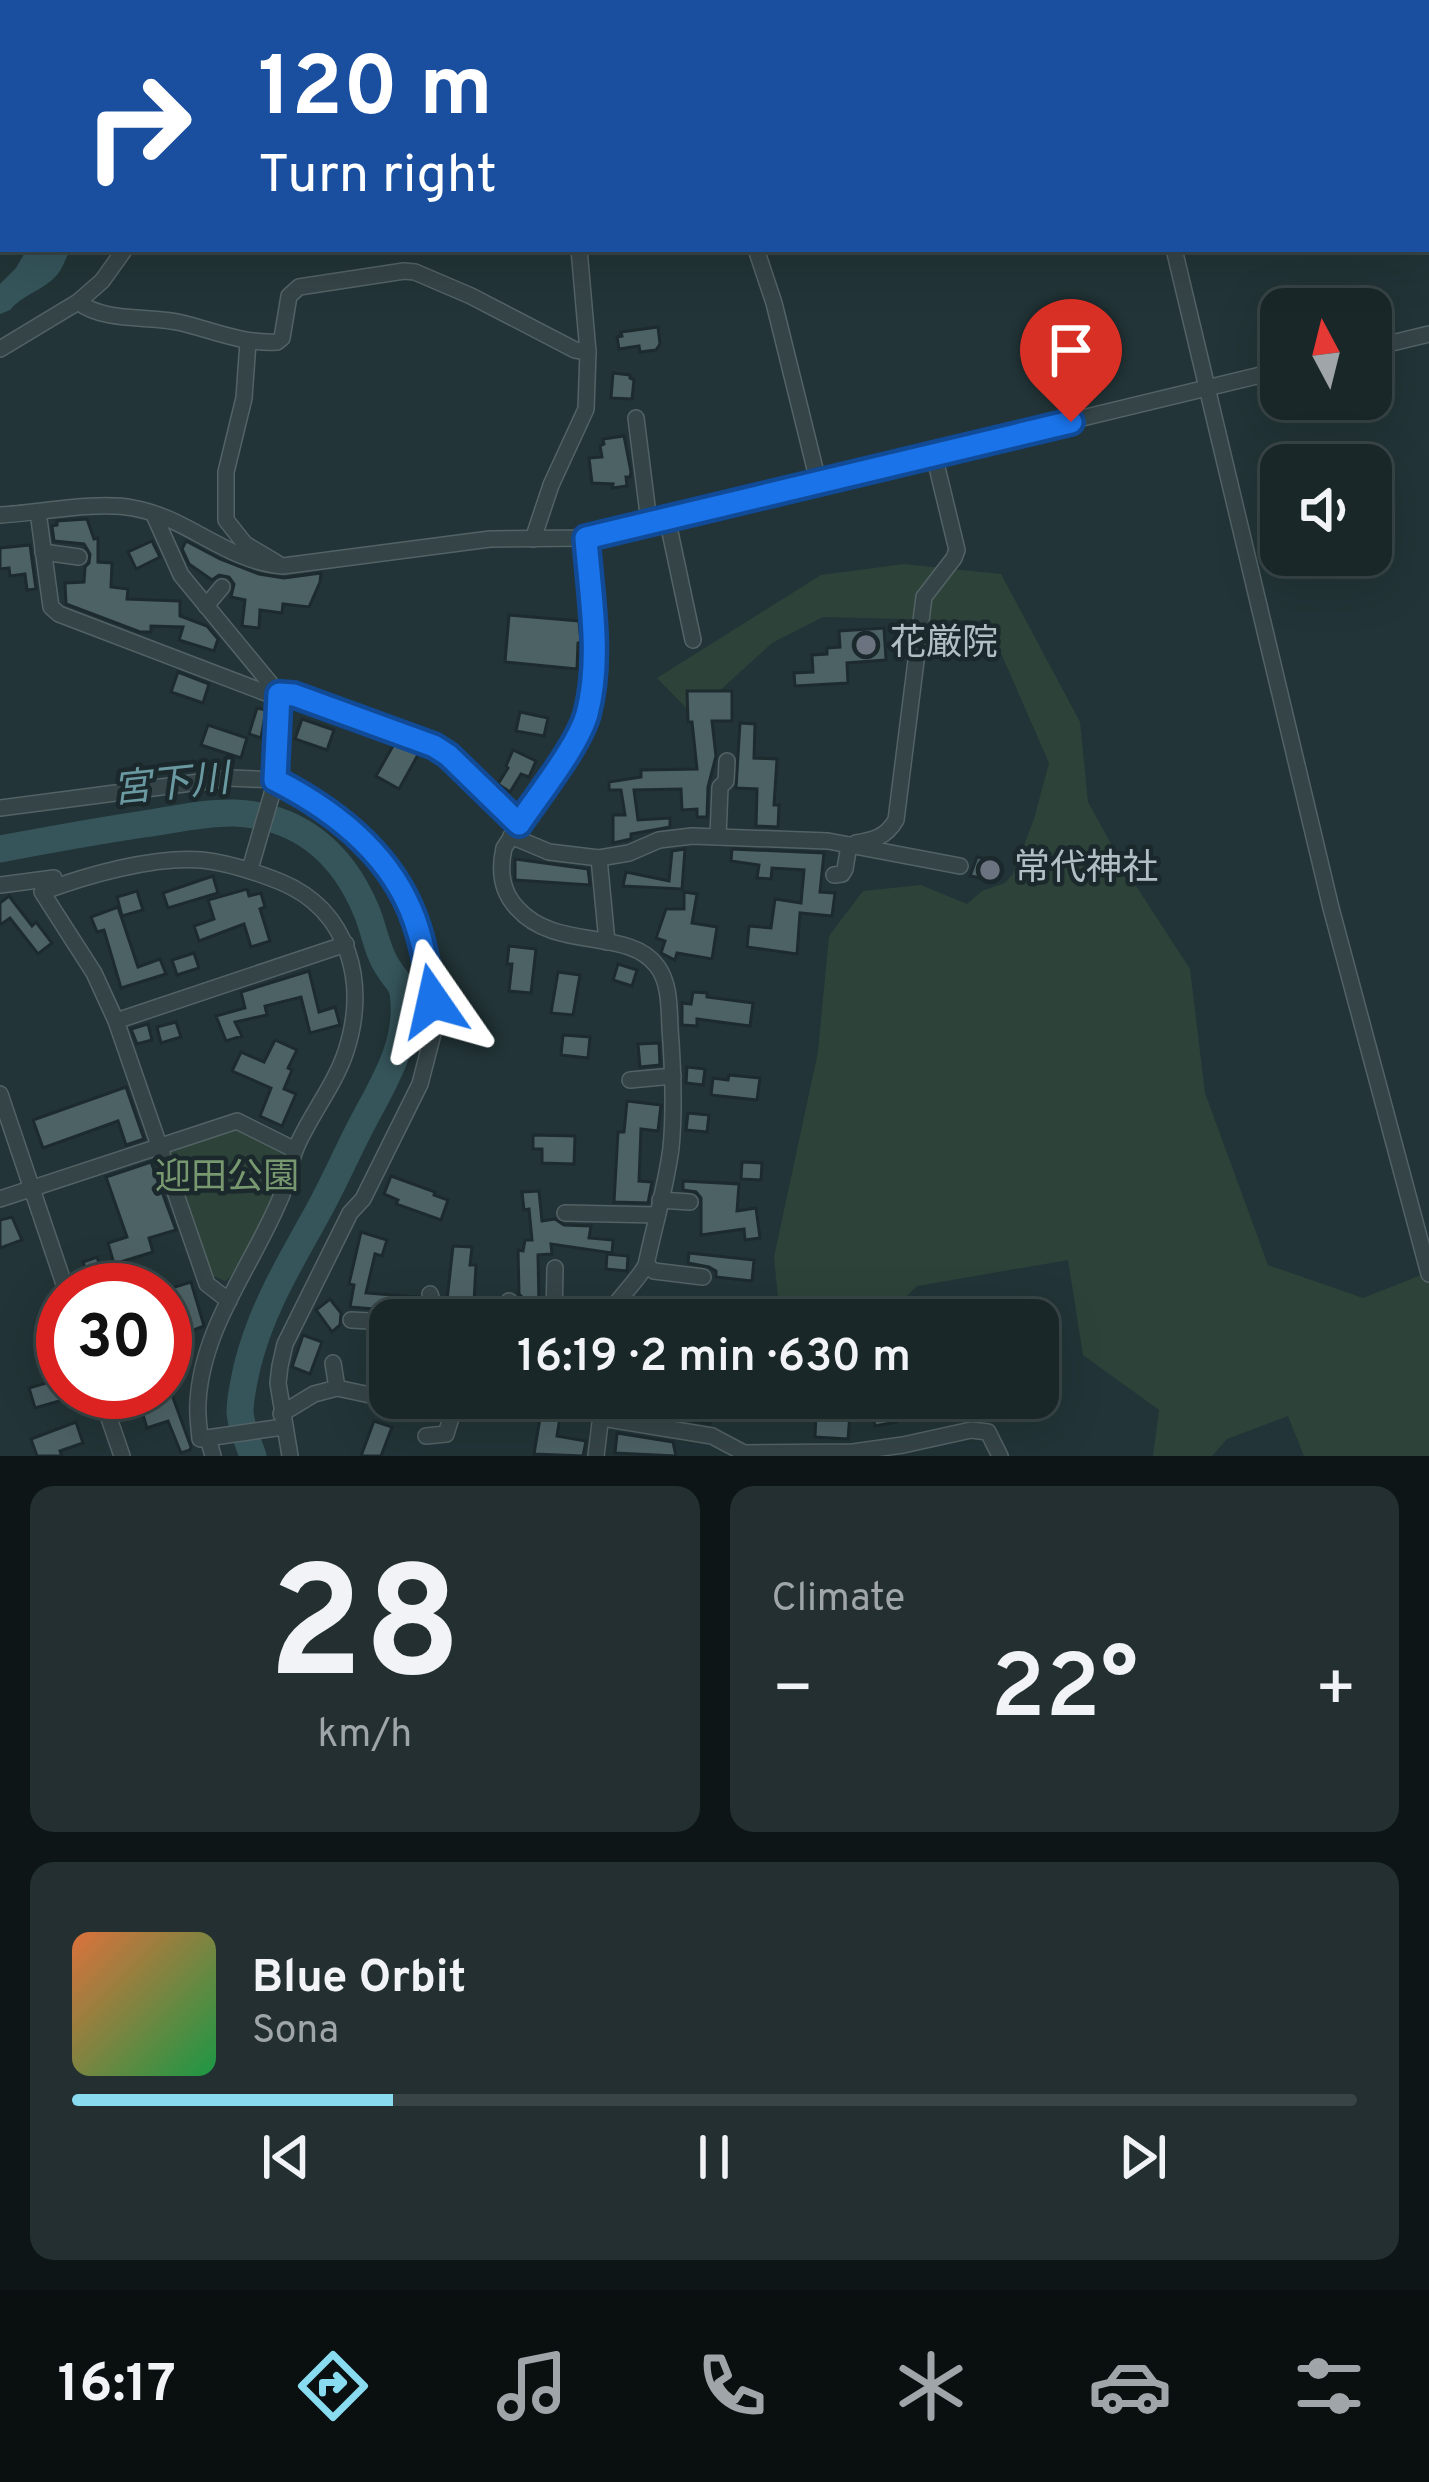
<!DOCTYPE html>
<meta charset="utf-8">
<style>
body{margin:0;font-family:Overpass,"Noto Sans JP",sans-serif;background:#232f31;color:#f1f3f6;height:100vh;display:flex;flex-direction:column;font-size:45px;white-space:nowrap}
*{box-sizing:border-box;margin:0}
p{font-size:39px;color:#9fa5a8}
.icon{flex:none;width:66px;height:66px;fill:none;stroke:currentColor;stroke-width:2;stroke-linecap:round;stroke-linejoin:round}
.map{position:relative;height:1456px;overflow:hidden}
.details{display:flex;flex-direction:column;gap:30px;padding:30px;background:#0e1517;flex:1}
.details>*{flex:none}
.hud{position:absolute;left:0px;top:0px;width:1431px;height:252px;box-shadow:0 12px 48px #0002,0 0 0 3px #384446;background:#1a4fa0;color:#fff;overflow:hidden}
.needle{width:78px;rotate:353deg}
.controls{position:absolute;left:1260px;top:288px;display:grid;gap:24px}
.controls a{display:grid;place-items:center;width:132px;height:132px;border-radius:24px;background:#1a2729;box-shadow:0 12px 48px #0002,0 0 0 3px #384446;font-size:60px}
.speed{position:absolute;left:36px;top:1263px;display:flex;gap:24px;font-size:60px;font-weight:700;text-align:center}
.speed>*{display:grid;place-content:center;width:156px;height:156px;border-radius:50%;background:#1a2729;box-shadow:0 12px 48px #0002,0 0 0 3px #384446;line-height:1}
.speed .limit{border:18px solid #d22;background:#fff;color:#111}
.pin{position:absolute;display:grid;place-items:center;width:102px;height:102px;color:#fff;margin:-123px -51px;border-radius:50% 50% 50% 0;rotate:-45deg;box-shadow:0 0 12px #0007}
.pin .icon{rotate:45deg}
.me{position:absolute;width:132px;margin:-66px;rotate:349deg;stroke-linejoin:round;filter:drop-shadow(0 0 9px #0008)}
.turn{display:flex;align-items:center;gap:42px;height:252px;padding:0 60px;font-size:54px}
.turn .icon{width:156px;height:156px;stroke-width:2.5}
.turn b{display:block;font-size:84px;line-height:102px}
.big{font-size:90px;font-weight:600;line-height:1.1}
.details .tile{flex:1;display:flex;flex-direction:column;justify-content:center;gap:18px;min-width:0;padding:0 42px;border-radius:24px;background:#232f31}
.details .dial{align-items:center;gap:0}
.dial b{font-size:156px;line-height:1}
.song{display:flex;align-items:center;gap:36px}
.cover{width:144px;height:144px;border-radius:18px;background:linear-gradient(135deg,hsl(20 70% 55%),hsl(140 70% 35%))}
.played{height:12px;border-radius:6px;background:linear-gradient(90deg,#89dcf0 25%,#384446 25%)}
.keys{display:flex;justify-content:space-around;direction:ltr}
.heat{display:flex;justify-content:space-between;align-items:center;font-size:66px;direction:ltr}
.details .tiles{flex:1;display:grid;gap:30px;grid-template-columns:1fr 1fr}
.tile:last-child{grid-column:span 2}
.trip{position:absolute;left:369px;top:1299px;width:690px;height:120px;border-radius:24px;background:#1a2729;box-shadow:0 12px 48px #0002,0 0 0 3px #384446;font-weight:600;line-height:120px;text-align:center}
.tabs{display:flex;height:192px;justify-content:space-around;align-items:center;background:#0a1010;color:#9fa5a8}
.tabs .icon{width:84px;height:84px}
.tabs .selected{color:#89dcf0}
.tabs b{font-size:54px;color:#f1f3f6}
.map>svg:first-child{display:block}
.green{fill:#2d4339}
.water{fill:#35555b}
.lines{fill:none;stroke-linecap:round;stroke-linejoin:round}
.river{stroke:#35555b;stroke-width:27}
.building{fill:#4d6265;stroke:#1d2b2e;stroke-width:3}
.minor-casing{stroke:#536265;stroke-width:18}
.minor{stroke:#354447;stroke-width:15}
.route-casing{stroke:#114b97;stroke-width:30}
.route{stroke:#1a73e8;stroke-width:21}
.worship-dot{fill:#6b7280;stroke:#1b292c;stroke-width:4.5}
.labels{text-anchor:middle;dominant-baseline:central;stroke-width:9;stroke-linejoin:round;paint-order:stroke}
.poi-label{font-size:36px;fill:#b0c0c4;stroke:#1b292c;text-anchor:start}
.park-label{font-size:36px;fill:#789870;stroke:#1b292c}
.water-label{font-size:39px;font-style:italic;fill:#6b99a1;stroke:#1b292c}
</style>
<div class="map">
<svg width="1429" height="1456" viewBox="0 0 1429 1456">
<rect width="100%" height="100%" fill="#223437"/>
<g class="green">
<polygon points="904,564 1001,574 1080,722 1088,802 1125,869 1190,969 1205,1093 1268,1265 1363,1298 1429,1272 1429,1456 1304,1456 1288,1416 1227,1439 1212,1456 1153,1456 1159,1410 1083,1355 1068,1260 917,1286 884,1318 780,1317 774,1257 818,1052 829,936 863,891 921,885 967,904 982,891 1005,883 1013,874 1034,819 1049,763 987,621 823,617 772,643 693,715 657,678 821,575"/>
<path d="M235,1127L281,1149C288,1184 248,1243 231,1276L225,1281L209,1274L167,1156L170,1150Z"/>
</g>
<path class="water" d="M27,249H72C65,257 64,267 57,275C44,290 22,295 10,310L0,314V284L16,268Z"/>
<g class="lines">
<path class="river" d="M0,849C48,840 96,831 144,824C173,820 205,812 235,813C299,816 342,853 366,910C374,928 377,953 389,969C394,978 401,982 403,992C410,1041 386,1079 364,1120C348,1150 335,1181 319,1210C290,1263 262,1307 247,1367C244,1382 240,1397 240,1412C241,1427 248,1442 253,1456"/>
</g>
<g class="building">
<polygon points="658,327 660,344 656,350 640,352 639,346 619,349 617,337 622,336 621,332"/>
<polygon points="613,373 630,375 630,378 634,380 632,399 611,398"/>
<polygon points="624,436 631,472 630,477 626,477 627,486 612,488 613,484 592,483 589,458 602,457 600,446 604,444 603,439"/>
<polygon points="87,519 94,539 98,538 98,562 112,563 111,587 128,589 127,599 180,601 180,616 207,626 218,639 214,651 179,640 183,627 151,626 151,632 140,632 66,604 65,583 84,582 85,567 89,563 90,554 84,544 54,541 52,526 57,525 57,521"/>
<polygon points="152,541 160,557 136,569 128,552"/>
<polygon points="186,541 220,559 259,574 284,578 321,573 320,582 309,607 283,604 282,613 260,610 259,628 242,626 245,600 231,597 234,584 229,577 219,575 212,580 189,564 182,549"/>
<polygon points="30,545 36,589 27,590 25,574 10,576 9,568 0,569 0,548"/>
<polygon points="509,615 579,621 581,642 578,643 577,669 505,662"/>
<polygon points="884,628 886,660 847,663 848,683 795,686 794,673 813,672 812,655 827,654 827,648 840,647 839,631"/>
<polygon points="178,672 209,684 203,703 171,692"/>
<polygon points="687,691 732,691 732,721 712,721 716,756 708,787 707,817 697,817 697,809 682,810 681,789 634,790 638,820 670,818 670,827 631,834 631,839 613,843 613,815 625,815 621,790 609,790 609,782 641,777 641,770 697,769 692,722 688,722"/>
<polygon points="257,708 266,710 261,738 249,734"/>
<polygon points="520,712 548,718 544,736 516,731"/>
<polygon points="302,719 334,730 327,750 295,739"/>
<polygon points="740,723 755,724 754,758 777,759 774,805 779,805 778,827 756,826 757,789 736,788"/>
<polygon points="208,725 247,738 241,758 201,745"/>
<polygon points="394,744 419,753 399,789 376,776"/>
<polygon points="513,750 536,761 529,777 521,774 510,792 498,784 508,768 506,766"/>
<polygon points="685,849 682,889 623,886 626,872 669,881 672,851"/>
<polygon points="732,849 824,853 820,892 835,893 832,916 800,913 797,954 747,947 749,926 771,928 775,899 801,903 804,870 772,868 771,879 757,878 759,865 731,861"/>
<polygon points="977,857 991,860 988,879 970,876"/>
<polygon points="515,859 588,869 590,885 515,880"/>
<polygon points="213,876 218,893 168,908 163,893"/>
<polygon points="247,889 249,896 261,893 265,907 260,909 270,941 251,947 244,924 199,941 194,926 214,919 208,900"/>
<polygon points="137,891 143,910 122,916 117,897"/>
<polygon points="684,892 697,894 692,923 717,927 712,959 677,953 675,960 661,953 665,941 656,938 666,909 684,909"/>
<polygon points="9,896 32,926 36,922 52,943 38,954 10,918 0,925 0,903"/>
<polygon points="118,907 138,967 160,959 166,974 121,988 104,930 97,932 91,917"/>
<polygon points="509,946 536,949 531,993 509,991 512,964 507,964"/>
<polygon points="194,953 199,968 177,975 172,960"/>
<polygon points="618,964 637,970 632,986 613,980"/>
<polygon points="309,971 319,1012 335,1007 340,1025 310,1033 301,997 265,1006 267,1015 235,1022 242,1036 226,1041 216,1016 245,1008 241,992"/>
<polygon points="558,972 580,975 573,1015 551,1013"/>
<polygon points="693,992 707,993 707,997 753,1003 750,1026 697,1019 697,1026 682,1025 682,1003 691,1004"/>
<polygon points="176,1022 181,1037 161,1043 157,1027"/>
<polygon points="148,1024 152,1040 137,1044 131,1029"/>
<polygon points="563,1035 590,1037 588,1058 561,1055"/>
<polygon points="275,1040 297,1050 288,1068 292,1070 284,1089 296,1094 282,1126 260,1116 271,1088 232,1071 241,1052 264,1062"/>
<polygon points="659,1043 660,1065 640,1067 638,1044"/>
<polygon points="687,1067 705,1069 703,1085 686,1083"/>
<polygon points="729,1075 760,1078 757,1100 711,1095 713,1078 728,1080"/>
<polygon points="126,1087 144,1139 126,1145 118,1121 43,1148 33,1120"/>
<polygon points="627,1101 661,1105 658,1131 641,1129 639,1181 652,1182 648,1203 614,1202 618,1132 624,1132"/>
<polygon points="688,1113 709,1115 707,1132 686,1130"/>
<polygon points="533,1135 575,1136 574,1164 542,1163 542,1149 533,1149"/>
<polygon points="151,1162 176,1230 149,1238 153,1252 114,1264 108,1243 127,1237 106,1177"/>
<polygon points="742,1162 762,1163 761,1180 741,1179"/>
<polygon points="391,1176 435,1192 434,1195 448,1200 441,1220 396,1204 398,1200 384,1194"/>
<polygon points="683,1181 739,1184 737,1211 756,1208 760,1238 745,1240 744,1229 701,1235 701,1198 696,1192 683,1190"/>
<polygon points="539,1191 542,1221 555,1219 564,1225 591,1226 589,1238 613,1240 612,1253 551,1244 552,1254 538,1255 539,1304 529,1304 519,1294 518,1250 523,1251 525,1240 532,1240 529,1209 524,1210 522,1192"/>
<polygon points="12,1217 22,1240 0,1248 0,1220"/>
<polygon points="361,1232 387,1240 382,1256 375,1254 366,1293 418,1297 423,1313 350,1307 354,1285 349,1284"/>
<polygon points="453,1246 472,1247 470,1265 476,1265 474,1302 447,1300"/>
<polygon points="689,1253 754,1260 752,1281 716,1277 716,1271 709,1267 688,1263"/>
<polygon points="607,1254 628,1256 627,1271 606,1269"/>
<polygon points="97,1257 104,1278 90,1282 83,1262"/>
<polygon points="191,1282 204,1326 179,1336 171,1310 165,1311 165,1290"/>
<polygon points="1033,1298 1042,1320 942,1320 941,1317 999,1299 1002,1311"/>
<polygon points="330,1299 341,1313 340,1325 332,1332 316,1310"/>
<polygon points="303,1335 322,1342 310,1374 292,1367"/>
<polygon points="370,1348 390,1350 390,1372 368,1369"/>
<polygon points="63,1378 63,1400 35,1408 29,1388"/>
<polygon points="172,1395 191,1447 190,1450 181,1453 168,1421 147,1428 140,1405"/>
<polygon points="534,1398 591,1399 589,1412 562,1405 557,1436 586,1441 583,1456 534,1454 541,1412 532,1411"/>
<polygon points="694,1398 714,1398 710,1424 687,1420"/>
<polygon points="862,1398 900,1398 901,1403 892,1405 896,1422 875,1426 872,1410 865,1411"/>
<polygon points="816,1413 850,1414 848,1439 815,1437"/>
<polygon points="374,1421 392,1427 381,1456 361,1456"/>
<polygon points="76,1422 83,1443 60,1451 62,1456 37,1456 31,1439"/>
<polygon points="617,1433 673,1442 676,1456 615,1453"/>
</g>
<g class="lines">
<defs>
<g id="minor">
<polyline points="703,0 704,3"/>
<polyline points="1111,0 1112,3"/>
<polyline points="764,3 777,0"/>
<polyline points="1157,3 1157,0"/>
<polyline points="756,249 774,303 818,481"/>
<polyline points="1174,249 1331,908 1429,1274"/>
<path d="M78,302C106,323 149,315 182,323C214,331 244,344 277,342L282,338L289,296L299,287L404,271L415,272L471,296L575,350L588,352"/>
<polyline points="248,342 244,398 226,472 226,520 245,544 277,563"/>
<polyline points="1371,348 1429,334"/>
<polyline points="0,349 78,302 102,281 125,249"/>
<polyline points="636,418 649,522"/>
<polyline points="38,512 51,607 59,614 266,693 294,695 434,746 448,755 519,824"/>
<path d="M0,515C39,513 96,501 133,508C187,517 227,562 283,566L490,539L586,538L1281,370"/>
<polyline points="154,515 181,575 279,694 276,780 250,869"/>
<polyline points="667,518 693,640"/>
<path d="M586,538L594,660L587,716L573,743L504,848C499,870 501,891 517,908C556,952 628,927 657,966C670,983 669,1008 670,1028C673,1068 675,1108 671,1148C666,1187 654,1227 646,1265C635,1285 615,1299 607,1320"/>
<polyline points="533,539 551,485 586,409 588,352 579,249"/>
<polyline points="43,552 79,557"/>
<polyline points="206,606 222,587"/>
<polyline points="0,808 230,778 276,780 313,799 360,837 377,856 414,916 425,954 434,1030 420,1084 363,1199 350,1213 285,1344 280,1366 278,1383 290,1456"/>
<polyline points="511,836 549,852 599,858 629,853 659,840 692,836 828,841 960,866"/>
<polyline points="718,837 720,787 726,781 727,761"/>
<path d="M856,843C874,840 886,837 896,820L924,597L954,558L957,550L934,455"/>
<polyline points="599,858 607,942"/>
<polyline points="834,875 842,874 845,869 849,845"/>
<polyline points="0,885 54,878"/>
<polyline points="116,1021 346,944"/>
<polyline points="630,1080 673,1076"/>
<polyline points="0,1094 66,1290"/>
<polyline points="0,1199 237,1121 295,1150"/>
<polyline points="660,1200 690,1202"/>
<polyline points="565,1213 657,1215"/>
<polyline points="646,1265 654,1271 703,1277"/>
<polyline points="430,1294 435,1310 443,1320"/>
<path d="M229,1301L207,1284L116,1021L94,973L42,892C87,875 154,856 202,860C230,863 256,872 281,882C350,911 368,984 346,1051C335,1085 310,1115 296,1148C290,1162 288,1178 283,1192C256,1261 202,1325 198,1402C197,1414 199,1427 200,1439L283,1427"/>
<polyline points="509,1301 527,1320"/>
<polyline points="351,1320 390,1322"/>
<polyline points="554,1320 555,1268"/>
<polyline points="333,1363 337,1388"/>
<polyline points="100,1392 122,1456"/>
<polyline points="281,1414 314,1394 337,1388 455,1413"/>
<polyline points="602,1418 712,1436 744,1453 853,1452 903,1445 971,1430 988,1432 1000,1456"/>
<polyline points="426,1436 446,1434 457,1398"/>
<polyline points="208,1438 213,1456"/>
<polyline points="596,1456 603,1398"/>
</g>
</defs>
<use href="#minor" class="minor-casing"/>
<use href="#minor" class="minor"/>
</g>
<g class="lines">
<defs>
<path id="route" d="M433,1001C428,973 424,945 414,918C390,853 334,810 275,780L279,694L294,695L434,746L448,755L519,824C539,794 578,746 587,714C602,658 590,594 586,538L1071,422"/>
</defs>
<use href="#route" class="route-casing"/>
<use href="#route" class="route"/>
</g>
<g class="worship-dot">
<circle cx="866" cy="645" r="12"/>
<circle cx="990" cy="870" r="12"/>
</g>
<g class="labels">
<g class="poi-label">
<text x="890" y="645">花厳院</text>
<text x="1014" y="870">常代神社</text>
</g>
<g class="park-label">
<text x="227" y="1179">迎田公園</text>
</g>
<g class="water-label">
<text transform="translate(171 787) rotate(-6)">宮下川</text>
</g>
</g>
</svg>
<div class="controls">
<a><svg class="needle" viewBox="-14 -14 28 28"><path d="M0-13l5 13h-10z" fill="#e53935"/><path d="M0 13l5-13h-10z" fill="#9fa5a8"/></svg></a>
<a><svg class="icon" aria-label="sound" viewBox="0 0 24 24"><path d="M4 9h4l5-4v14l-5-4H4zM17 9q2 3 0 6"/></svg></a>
</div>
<div class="speed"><div class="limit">30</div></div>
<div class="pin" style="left:1071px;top:422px;background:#d93025"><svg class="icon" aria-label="arrive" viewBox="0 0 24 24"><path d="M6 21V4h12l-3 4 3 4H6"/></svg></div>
<svg class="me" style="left:433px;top:1001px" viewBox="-20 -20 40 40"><path d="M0-17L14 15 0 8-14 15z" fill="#1a73e8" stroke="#fff" stroke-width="4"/></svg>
<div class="trip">16:19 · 2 min · 630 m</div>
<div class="hud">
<div class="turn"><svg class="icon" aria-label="right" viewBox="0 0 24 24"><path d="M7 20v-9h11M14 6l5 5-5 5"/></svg><div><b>120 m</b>Turn right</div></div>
</div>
</div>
<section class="details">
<div class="tiles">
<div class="tile dial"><b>28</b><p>km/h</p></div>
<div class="tile"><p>Climate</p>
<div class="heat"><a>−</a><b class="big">22°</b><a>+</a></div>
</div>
<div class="tile">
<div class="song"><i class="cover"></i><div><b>Blue Orbit</b><p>Sona</p></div></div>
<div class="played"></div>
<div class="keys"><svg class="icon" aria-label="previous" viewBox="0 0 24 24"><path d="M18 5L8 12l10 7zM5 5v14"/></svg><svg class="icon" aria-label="pause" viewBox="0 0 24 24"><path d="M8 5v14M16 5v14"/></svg><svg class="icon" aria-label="next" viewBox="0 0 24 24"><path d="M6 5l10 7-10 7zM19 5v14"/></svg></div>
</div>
</div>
</section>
<nav class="tabs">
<b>16:17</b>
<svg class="icon selected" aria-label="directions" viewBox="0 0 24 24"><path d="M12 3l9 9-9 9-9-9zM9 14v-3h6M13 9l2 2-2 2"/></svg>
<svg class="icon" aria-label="music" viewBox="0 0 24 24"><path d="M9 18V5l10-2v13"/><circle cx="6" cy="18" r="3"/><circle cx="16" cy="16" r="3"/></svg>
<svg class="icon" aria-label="phone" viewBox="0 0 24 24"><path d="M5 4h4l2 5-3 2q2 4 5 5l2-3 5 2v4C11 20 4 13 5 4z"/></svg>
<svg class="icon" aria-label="climate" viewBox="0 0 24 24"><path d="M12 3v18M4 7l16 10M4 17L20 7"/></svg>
<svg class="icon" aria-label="car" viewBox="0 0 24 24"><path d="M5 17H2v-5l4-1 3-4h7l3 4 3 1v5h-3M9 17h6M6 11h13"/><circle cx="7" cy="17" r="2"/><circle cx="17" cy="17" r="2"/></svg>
<svg class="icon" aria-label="filters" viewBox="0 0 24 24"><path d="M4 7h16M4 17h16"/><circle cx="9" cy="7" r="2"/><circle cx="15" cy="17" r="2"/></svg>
</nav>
